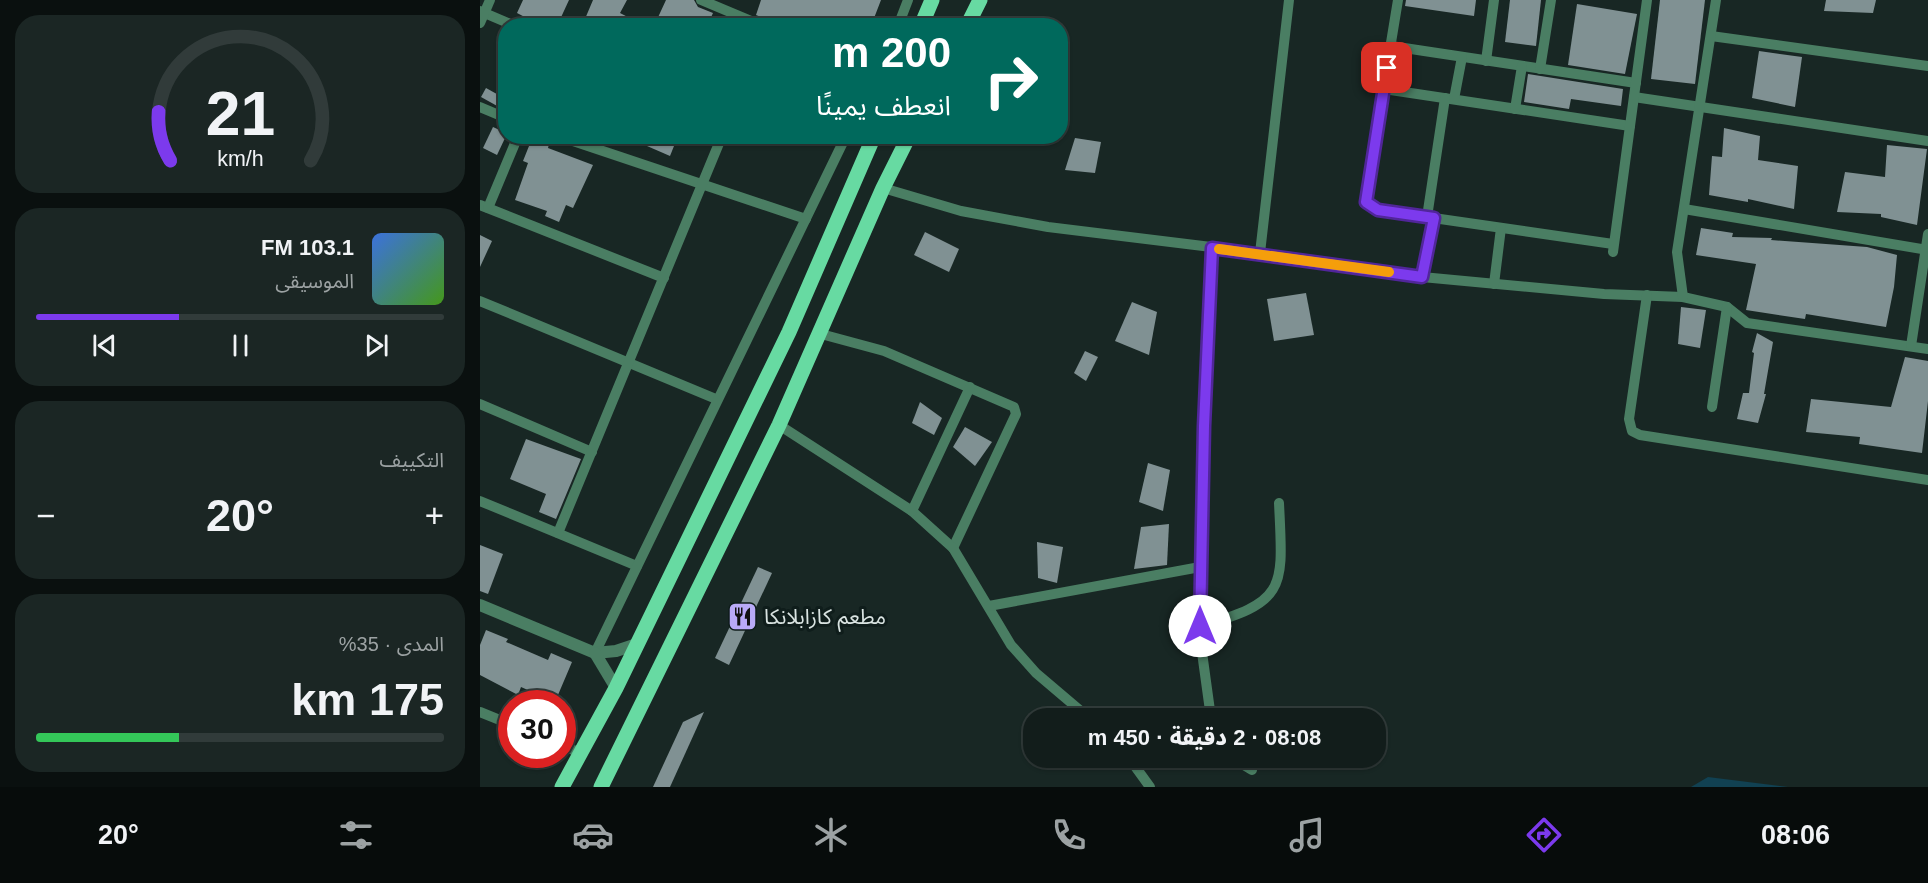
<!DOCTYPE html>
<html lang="ar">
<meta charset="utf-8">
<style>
body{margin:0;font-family:Arial,"Noto Sans Arabic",sans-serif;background:#1b2624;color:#f1f3f6;direction:rtl;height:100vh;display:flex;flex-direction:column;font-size:22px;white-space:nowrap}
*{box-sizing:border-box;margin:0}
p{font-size:20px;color:#9ca2a3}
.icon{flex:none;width:33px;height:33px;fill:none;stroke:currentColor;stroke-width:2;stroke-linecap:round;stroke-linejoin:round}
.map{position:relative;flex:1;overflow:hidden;direction:ltr}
.panel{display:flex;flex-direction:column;gap:15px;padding:15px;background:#0a100f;width:480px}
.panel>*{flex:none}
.banner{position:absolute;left:18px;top:18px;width:570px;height:126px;border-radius:24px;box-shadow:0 2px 4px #0004,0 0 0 2px #313b3a;direction:rtl;background:#00695c;color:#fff;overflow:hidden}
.speed{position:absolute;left:18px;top:690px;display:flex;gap:12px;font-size:30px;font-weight:700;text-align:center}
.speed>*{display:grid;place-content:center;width:78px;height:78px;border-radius:50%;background:#121d1b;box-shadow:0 2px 4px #0004,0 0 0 2px #313b3a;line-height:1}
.speed .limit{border:9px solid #d22;background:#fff;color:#111}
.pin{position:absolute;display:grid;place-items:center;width:51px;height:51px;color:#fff;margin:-26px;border-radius:12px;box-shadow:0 3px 9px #0006}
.me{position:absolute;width:66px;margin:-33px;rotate:0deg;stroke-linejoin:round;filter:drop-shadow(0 0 4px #0008)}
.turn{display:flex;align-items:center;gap:21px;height:126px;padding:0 18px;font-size:27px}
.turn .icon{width:78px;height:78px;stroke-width:2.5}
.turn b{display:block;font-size:42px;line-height:51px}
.big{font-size:45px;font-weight:800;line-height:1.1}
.panel .card{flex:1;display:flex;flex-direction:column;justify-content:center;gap:9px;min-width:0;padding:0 21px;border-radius:24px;background:#1b2624}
.panel .dial{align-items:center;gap:0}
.dial svg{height:156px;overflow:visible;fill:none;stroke:#313b3a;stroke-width:7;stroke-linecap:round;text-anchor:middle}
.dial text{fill:#f1f3f6;stroke:none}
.song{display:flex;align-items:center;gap:18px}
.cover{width:72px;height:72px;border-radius:9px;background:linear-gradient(135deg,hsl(220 70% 55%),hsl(100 70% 35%))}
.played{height:6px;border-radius:3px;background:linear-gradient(90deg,#7c3aed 35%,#313b3a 35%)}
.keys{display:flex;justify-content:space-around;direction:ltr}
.heat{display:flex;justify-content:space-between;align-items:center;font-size:33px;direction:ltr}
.charge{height:9px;border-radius:4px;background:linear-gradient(90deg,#34c759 35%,#313b3a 0)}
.trip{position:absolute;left:543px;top:708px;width:363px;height:60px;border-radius:24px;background:#121d1b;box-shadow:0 2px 4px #0004,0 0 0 2px #313b3a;font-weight:800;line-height:60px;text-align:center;direction:rtl}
.menu{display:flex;height:96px;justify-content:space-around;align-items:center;background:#070c0b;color:#9ca2a3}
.menu .icon{width:42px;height:42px}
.menu .current{color:#7c3aed}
.menu b{font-size:27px;color:#f1f3f6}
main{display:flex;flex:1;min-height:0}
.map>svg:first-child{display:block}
.water{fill:#114152}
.building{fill:#809193}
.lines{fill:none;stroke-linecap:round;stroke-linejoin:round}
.minor{stroke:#4a7e63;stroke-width:10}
.tertiary{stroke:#4a7e63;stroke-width:12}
.primary{stroke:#67daa2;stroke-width:15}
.route-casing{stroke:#51269a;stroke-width:15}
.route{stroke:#7c3aed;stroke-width:10}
.slow{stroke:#f59e0b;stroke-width:10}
.labels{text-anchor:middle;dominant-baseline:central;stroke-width:6;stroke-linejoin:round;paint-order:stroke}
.poi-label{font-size:21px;fill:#dae4e2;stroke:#0f1d1b;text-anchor:start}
</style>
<main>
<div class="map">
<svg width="1448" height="787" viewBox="0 0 1448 787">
<rect width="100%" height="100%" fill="#182724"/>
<polygon class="water" points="1228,777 1308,787 1211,787"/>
<g class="building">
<polygon points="43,0 89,0 77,26 62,26 37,13"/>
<polygon points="113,0 147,0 140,13 165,26 102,26"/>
<polygon points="186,0 214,0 218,7 233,13 227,26 174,26"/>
<polygon points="281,0 401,0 391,26 290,26 286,19 276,15"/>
<polygon points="926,0 996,0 994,16 925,6"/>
<polygon points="1030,0 1061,0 1056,46 1025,42"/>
<polygon points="1180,0 1225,0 1215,84 1171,79"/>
<polygon points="1346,0 1396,0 1393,13 1344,11"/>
<polygon points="1097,4 1157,14 1145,74 1088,65"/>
<polygon points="1279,51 1322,57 1315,107 1272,98"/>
<polygon points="1048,74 1143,89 1141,106 1091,99 1089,109 1044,102"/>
<polygon points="6,88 24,98 19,107 1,97"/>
<polygon points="13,127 26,133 26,136 17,155 3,148"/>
<polygon points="1244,128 1280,136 1278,160 1318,166 1314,209 1268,199 1268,202 1229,195 1232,156 1242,157"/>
<polygon points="53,136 71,136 68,148 113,165 93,208 86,205 79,222 65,216 67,211 35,200 48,163 43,161"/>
<polygon points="144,136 198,136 190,156"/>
<polygon points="595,138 621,142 615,173 585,170"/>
<polygon points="1407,145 1447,149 1437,225 1401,217 1401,214 1357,212 1365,172 1405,177"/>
<polygon points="1221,228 1253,233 1252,237 1292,238 1291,240 1387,247 1417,255 1414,287 1406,327 1326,314 1325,319 1266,310 1276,264 1216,255"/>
<polygon points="445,232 479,249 469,272 434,255"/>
<polygon points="0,235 12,241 0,267"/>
<polygon points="826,293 834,335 794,341 787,299"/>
<polygon points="652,302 677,312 669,355 635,341"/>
<polygon points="1201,307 1226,310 1220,348 1198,344"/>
<polygon points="1277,333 1293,342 1284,394 1286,394 1278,423 1257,419 1263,393 1269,393 1274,353 1272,352"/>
<polygon points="605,351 618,357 606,381 594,373"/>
<polygon points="1425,357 1448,361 1448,401 1442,453 1379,444 1380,437 1326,432 1331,399 1411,407"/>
<polygon points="440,402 462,418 454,435 432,423"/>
<polygon points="485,427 512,442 495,466 473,447"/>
<polygon points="46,439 101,459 76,519 59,512 66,494 30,479"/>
<polygon points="668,463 690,470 683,511 659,502"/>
<polygon points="689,524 687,565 654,569 661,527"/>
<polygon points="557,542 583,547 577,583 558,578"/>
<polygon points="0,545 23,554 8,594 0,591"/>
<polygon points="278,567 292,573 249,665 235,658"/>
<polygon points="6,630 28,639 26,642 68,660 71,653 92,662 75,702 41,687 38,695 0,675 0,645"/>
<polygon points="224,712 190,787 173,787 203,722"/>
</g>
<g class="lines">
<g class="minor">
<polyline points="221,0 283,26"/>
<polyline points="918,0 886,195 888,205 898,210 1133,244"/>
<polyline points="0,11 35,26"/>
<polyline points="0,23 10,0"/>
<polyline points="418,26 428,0"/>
<polyline points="1231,36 1448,66"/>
<polyline points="911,46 1156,83"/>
<polyline points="1006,61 1014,0"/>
<polyline points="1060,69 1071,0"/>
<polyline points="904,89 1150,126"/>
<polyline points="1154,97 1448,141"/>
<polyline points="974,99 982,57"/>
<polyline points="0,107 26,118"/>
<polyline points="1035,109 1042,66"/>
<polyline points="78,136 326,219"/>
<polyline points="403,188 481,211 568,227 780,253 942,277 1124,294 1203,297 1247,307 1267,323 1448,349"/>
<polyline points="0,205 184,278"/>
<polyline points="8,208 38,136"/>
<polyline points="1204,209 1448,250"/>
<polyline points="947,217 965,98"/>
<polyline points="1133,252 1167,0"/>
<polyline points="780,253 809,0"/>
<polyline points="942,277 954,218"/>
<polyline points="1014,284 1021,228"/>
<polyline points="1167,295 1149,419 1152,431 1160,435 1448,480"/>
<polyline points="1203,297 1197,252 1236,0"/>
<polyline points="0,301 236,399"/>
<polyline points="341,334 404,351 534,407 536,414 473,548"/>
<polyline points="1431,346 1448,234"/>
<polyline points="0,404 112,452"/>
<polyline points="1232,407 1247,307"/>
<polyline points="299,425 432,511 473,548 531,645 556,673 609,718"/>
<polyline points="0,501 157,566"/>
<polyline points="432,511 490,387"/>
<polyline points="78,533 242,136"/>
<polyline points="509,606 720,567"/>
<path d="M720,626C808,602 803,588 799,503"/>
<polyline points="115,653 366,136"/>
<polyline points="0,712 32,725"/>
<polyline points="731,718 721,645 720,567 732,248"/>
<polyline points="82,746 99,752"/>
<polyline points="649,758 670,787"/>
<polyline points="752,758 772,770"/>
</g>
<g class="tertiary">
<polyline points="0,605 115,653 136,651 157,644"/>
<polyline points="115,653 136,688"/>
</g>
<g class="primary">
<polyline points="441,26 452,0"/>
<polyline points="487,26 500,0"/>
<polyline points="82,787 136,688 309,332 394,136"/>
<polyline points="121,787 299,425 403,188 429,136"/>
</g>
</g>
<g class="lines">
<defs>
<polyline id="route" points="720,626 724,426 732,248 942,277 954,218 898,210 886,202 907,68"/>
</defs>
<use href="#route" class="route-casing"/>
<use href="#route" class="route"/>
<polyline class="slow" points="739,249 909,272"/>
</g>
<defs>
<symbol id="restaurant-square" viewBox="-11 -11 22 22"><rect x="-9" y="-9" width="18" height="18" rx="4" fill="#b9aaf7" stroke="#0f1d1b"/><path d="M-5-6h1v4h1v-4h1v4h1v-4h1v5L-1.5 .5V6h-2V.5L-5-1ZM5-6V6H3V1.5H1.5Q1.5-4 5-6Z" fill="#111"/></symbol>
</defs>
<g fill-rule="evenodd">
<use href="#restaurant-square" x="246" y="600" width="33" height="33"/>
</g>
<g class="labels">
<g class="poi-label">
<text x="284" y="616">مطعم كازابلانكا</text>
</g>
</g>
</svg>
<div class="speed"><div class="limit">30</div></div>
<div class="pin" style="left:907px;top:68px;background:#d93025"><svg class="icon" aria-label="arrive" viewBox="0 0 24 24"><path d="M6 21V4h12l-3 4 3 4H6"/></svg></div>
<svg class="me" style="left:720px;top:626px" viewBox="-20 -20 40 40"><circle r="19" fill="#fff"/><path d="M0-13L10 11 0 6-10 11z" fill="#7c3aed"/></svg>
<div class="trip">08:08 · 2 دقيقة · 450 m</div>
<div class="banner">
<div class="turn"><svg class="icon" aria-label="right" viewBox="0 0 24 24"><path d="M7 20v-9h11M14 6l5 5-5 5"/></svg><div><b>200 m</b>انعطف يمينًا</div></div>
</div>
</div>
<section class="panel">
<div class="card dial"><svg viewBox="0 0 100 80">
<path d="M14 69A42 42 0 1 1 86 69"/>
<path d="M14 69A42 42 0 0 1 8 44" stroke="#7c3aed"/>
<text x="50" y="56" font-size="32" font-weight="700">21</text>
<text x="50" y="72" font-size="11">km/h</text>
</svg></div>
<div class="card">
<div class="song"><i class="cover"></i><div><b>103.1 FM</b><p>الموسيقى</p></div></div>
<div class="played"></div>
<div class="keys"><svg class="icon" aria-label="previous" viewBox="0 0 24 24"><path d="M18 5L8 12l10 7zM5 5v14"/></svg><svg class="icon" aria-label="pause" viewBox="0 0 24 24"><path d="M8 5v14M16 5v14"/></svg><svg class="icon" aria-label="next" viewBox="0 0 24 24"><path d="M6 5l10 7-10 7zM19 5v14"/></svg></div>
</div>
<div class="card"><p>التكييف</p>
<div class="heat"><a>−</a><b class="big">20°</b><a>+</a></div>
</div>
<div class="card"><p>المدى · 35%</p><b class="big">175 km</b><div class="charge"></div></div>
</section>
</main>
<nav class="menu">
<b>08:06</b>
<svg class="icon current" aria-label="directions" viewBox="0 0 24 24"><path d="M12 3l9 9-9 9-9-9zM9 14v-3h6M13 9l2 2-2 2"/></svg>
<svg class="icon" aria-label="music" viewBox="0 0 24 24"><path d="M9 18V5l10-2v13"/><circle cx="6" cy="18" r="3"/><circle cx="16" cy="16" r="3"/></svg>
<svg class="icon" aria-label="phone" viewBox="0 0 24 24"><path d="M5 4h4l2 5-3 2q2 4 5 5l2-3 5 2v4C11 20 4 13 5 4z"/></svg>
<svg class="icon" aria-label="climate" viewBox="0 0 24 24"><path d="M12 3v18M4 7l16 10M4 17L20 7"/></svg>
<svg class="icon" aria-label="car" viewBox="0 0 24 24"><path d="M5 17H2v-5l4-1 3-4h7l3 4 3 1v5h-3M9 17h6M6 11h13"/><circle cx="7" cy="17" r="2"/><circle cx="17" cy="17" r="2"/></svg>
<svg class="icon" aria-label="filters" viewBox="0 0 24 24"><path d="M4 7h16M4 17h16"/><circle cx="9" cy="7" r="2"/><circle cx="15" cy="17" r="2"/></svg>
<b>20°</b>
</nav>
